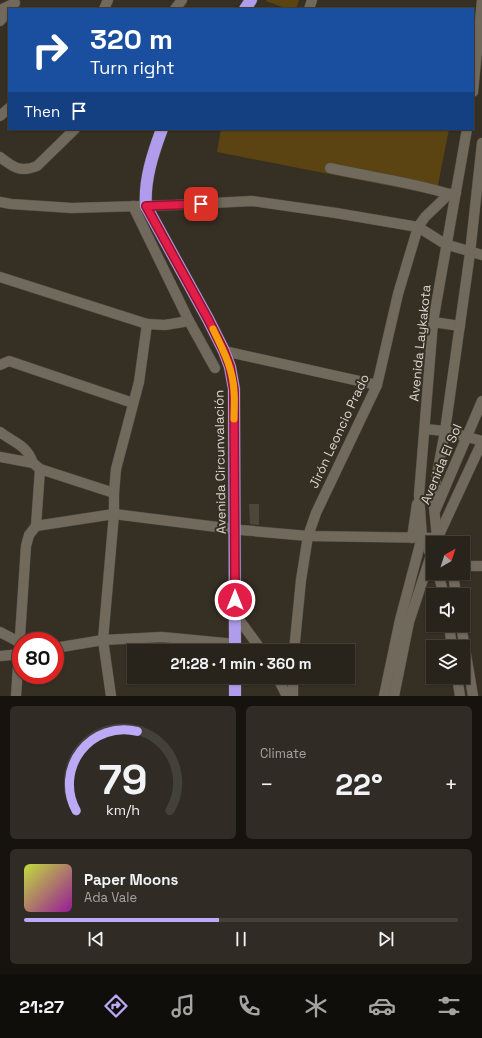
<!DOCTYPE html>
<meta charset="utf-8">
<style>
body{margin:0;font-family:"Space Grotesk",sans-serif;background:#302b24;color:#f1f3f6;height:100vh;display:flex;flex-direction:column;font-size:15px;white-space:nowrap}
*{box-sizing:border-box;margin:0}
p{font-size:13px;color:#a5a4a3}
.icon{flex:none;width:22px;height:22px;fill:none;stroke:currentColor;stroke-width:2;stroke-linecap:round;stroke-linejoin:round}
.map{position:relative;height:696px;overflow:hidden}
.drawer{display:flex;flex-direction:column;gap:10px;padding:10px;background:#16130f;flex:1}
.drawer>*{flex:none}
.guide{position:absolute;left:8px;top:8px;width:466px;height:122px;border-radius:0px;box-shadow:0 1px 3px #0004,0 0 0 1px #44403a;background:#1a4fa0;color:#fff;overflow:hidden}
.needle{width:26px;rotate:39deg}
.buttons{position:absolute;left:426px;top:536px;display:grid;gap:8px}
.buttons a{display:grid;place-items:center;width:44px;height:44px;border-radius:0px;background:#28231b;box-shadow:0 1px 3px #0004,0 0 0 1px #44403a;font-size:20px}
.speed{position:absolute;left:12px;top:632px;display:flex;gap:8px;font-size:20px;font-weight:700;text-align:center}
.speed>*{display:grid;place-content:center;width:52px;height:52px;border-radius:50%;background:#28231b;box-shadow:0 1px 3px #0004,0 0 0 1px #44403a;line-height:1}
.speed .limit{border:6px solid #d22;background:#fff;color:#111}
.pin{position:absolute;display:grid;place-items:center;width:34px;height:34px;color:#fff;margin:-17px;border-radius:8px;box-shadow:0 2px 6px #0006}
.me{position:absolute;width:44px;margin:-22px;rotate:0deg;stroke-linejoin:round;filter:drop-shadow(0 0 3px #0008)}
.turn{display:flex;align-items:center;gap:14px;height:84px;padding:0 16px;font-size:18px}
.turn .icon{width:52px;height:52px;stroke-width:2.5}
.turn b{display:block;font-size:28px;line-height:34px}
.then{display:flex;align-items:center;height:38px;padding:0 16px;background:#0003;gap:8px;font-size:15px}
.big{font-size:30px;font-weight:700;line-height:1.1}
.drawer .tile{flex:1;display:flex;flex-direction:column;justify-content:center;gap:6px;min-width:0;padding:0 14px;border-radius:6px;background:#302b24}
.drawer .dial{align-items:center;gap:0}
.dial svg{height:104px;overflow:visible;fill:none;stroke:#44403a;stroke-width:7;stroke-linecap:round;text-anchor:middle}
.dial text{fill:#f1f3f6;stroke:none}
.song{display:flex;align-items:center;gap:12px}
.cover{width:48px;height:48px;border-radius:6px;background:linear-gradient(135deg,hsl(70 70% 55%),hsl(300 70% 35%))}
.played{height:4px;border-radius:2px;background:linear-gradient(90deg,#bcaaf6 45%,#44403a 45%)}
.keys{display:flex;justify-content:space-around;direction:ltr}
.heat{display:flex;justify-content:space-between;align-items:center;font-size:22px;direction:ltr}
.drawer .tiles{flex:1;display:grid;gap:10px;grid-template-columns:1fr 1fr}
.tile:last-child{grid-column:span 2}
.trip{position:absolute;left:127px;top:644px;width:228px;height:40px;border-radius:0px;background:#28231b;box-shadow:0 1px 3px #0004,0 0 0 1px #44403a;font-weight:700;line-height:40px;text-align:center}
.dock{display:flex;height:64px;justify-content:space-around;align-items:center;background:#100e0b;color:#a5a4a3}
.dock .icon{width:28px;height:28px}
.dock .active{color:#bcaaf6}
.dock b{font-size:18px;color:#f1f3f6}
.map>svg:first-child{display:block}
.green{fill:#5b4412}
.building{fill:#4d473b}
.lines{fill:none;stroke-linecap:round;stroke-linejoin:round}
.street-casing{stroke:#514c43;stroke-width:11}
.secondary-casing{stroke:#514c43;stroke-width:11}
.highway-casing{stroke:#514c43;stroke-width:13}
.street{stroke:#70695c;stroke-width:10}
.secondary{stroke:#70695c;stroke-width:10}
.highway{stroke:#af9cea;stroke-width:12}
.route-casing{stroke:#92132f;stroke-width:10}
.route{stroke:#e11d48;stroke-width:7}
.slow{stroke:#f59e0b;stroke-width:7}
.labels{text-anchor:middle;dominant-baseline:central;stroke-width:4;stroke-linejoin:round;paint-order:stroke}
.street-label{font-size:13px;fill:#dad6cf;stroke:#352f24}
</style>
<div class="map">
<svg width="482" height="696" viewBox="0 0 482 696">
<rect width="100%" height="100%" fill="#352f24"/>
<g class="green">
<polygon points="267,0 299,0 296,9 288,9 266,1"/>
<polygon points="221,129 449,129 436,195 217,152"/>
</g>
<polygon class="building" points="249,504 259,504 259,525 250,524"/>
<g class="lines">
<defs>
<g id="street">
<polyline points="104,9 108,0"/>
<polyline points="175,9 182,0"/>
<polyline points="309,9 312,0"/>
<polyline points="0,10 15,3"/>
<polyline points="0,21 9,11"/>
<polyline points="0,116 9,108"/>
<path d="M0,157C13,167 20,173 37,166L75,129"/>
<path d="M330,168C370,177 411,182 449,194"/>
<polyline points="0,202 11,204 72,208 174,205 252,201 336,213 418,227"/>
<polyline points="133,206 189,321 215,368"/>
<polyline points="0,277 147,324 165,325 189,321"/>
<polyline points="224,351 377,385"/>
<polyline points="0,365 9,361 133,403"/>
<polyline points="425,429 445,431 482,441"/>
<path d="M0,432C14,443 26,444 33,463"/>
<polyline points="0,457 33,463 40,469 114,493"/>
<polyline points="36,526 114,514 241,530 308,536 437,538"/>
<polyline points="412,538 417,504"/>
<polyline points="463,566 482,566"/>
<polyline points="235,614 262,651"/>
<polyline points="0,632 19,642"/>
<polyline points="55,648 103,640 162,637 235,644"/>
<polyline points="0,656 21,654"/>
<polyline points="277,677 287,696"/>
<polyline points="16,696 26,546 29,535 36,526 40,469"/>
<polyline points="111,696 103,640 114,514 114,493 116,469 139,382 147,324"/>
<polyline points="384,696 400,620 422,537"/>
<polyline points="394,696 409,622 431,555"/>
</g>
<g id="secondary">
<polyline points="473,92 482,0"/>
<polyline points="418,227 445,244 482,255"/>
<polyline points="433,322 460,326"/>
<polyline points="435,511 482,401"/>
<polyline points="438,537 482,442"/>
<polyline points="440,543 437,538 433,496 445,431 470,253 482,143"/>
<polyline points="433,559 422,537 419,495 433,322 467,129"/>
<polyline points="438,573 444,595"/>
<polyline points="453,573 456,595"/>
<polyline points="449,625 452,647"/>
<polyline points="461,625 473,696"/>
<polyline points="294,651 301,580 308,536 316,513 377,385 398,294 418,227 425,217 449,194 456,193"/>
<polyline points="457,677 460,696"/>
<polyline points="293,696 293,677"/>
</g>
<g id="highway">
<polyline points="245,9 251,0"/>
<path d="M162,129C153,153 144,180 146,206L208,319L224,351L230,367L234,389L235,651"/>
<polyline points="235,696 235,677"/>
</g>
</defs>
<use href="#street" class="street-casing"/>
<use href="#secondary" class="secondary-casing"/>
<use href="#highway" class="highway-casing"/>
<use href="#street" class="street"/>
<use href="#secondary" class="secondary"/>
<use href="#highway" class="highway"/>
</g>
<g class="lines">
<defs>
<polyline id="route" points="201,204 146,206 208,319 224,351 230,367 234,390 235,600"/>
</defs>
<use href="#route" class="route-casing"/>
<use href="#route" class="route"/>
<path class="slow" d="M213,329C222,348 233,368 234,391C235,400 234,410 234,419"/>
</g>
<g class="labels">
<g class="street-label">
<text transform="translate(420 343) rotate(-84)">Avenida Laykakota</text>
<text transform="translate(339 431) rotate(-65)">Jirón Leoncio Prado</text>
<text transform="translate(220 462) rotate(-91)">Avenida Circunvalación</text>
<text transform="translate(441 464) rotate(-67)">Avenida El Sol</text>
</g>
</g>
</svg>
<div class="buttons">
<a><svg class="needle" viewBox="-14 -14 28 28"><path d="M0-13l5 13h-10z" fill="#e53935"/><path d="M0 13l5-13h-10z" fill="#a5a4a3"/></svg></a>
<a><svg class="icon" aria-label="sound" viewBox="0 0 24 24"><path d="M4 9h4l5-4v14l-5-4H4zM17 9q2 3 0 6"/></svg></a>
<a><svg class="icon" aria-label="layers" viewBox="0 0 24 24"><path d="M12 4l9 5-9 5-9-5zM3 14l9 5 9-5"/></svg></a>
</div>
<div class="speed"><div class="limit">80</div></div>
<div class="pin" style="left:201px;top:204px;background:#d93025"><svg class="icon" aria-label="arrive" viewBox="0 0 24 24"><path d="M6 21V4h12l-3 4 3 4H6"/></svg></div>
<svg class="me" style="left:235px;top:600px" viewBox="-20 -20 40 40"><circle r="17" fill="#e11d48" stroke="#fff" stroke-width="3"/><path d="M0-11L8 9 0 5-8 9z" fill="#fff"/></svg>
<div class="trip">21:28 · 1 min · 360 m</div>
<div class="guide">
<div class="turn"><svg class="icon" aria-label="right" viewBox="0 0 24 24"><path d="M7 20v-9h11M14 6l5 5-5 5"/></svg><div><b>320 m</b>Turn right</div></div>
<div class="then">Then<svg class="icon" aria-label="arrive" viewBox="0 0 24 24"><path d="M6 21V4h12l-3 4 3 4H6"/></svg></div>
</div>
</div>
<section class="drawer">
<div class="tiles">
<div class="tile dial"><svg viewBox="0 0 100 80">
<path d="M14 69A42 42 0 1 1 86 69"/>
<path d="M14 69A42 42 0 0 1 61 8" stroke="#bcaaf6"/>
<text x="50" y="56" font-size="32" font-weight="700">79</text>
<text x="50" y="72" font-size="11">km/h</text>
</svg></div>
<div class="tile"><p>Climate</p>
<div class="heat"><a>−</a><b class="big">22°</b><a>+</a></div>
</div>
<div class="tile">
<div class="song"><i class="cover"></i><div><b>Paper Moons</b><p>Ada Vale</p></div></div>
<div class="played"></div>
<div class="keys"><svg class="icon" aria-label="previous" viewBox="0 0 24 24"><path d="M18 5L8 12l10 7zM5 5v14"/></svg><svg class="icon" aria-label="pause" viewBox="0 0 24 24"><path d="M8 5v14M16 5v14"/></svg><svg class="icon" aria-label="next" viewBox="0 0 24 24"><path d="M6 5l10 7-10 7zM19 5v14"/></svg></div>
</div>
</div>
</section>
<nav class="dock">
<b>21:27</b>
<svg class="icon active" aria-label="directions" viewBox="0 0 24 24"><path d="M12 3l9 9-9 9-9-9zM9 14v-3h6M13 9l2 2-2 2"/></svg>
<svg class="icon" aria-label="music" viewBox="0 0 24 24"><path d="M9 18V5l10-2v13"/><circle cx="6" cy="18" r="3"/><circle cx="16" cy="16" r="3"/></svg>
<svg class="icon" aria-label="phone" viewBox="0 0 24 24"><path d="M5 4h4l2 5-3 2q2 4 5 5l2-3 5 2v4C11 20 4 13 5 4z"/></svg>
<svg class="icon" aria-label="climate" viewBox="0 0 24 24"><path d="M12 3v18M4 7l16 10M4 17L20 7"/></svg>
<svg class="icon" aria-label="car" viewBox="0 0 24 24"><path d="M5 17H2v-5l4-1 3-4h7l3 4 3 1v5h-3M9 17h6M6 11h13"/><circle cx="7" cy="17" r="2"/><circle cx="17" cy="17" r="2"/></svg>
<svg class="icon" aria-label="filters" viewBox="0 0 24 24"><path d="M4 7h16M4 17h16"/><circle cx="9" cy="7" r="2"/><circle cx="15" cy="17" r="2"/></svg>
</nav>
